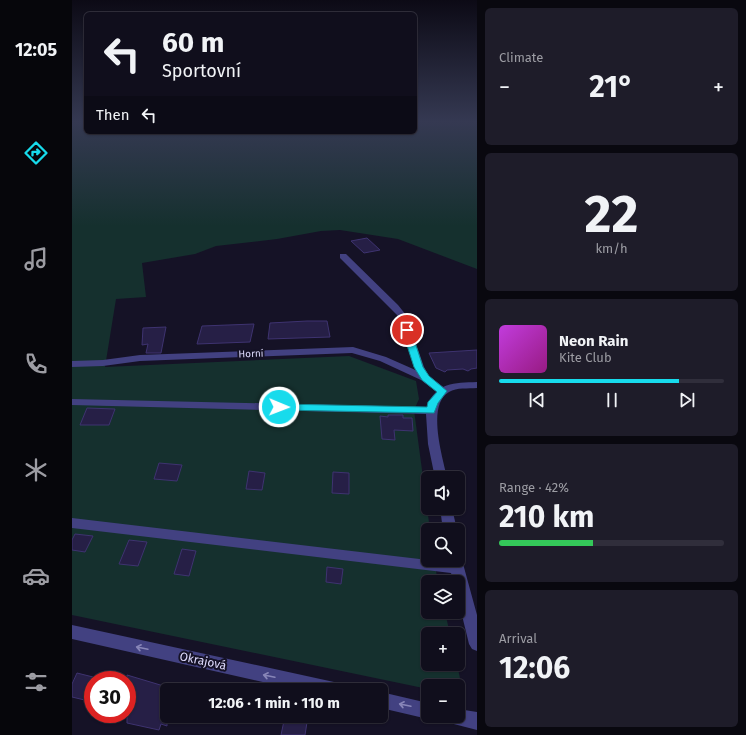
<!DOCTYPE html>
<meta charset="utf-8">
<style>
body{margin:0;font-family:"Fira Sans",sans-serif;background:#1e1c29;color:#f1f3f6;height:100vh;display:flex;flex-direction:column;font-size:15px;white-space:nowrap}
*{box-sizing:border-box;margin:0}
p{font-size:13px;color:#9c9ca3}
.icon{flex:none;width:22px;height:22px;fill:none;stroke:currentColor;stroke-width:2;stroke-linecap:round;stroke-linejoin:round}
.map{position:relative;flex:1;overflow:hidden}
.panel{display:flex;flex-direction:column;gap:8px;padding:8px;background:#09080f;width:269px}
.panel>*{flex:none}
.banner{position:absolute;left:12px;top:12px;width:333px;height:122px;border-radius:6px;box-shadow:0 1px 3px #0004,0 0 0 1px #302e3b;background:#100e1c;color:#f1f3f6;overflow:hidden}
.controls{position:absolute;left:349px;top:471px;display:grid;gap:8px}
.controls a{display:grid;place-items:center;width:44px;height:44px;border-radius:6px;background:#100e1c;box-shadow:0 1px 3px #0004,0 0 0 1px #302e3b;font-size:20px}
.speed{position:absolute;left:12px;top:671px;display:flex;gap:8px;font-size:20px;font-weight:700;text-align:center}
.speed>*{display:grid;place-content:center;width:52px;height:52px;border-radius:50%;background:#100e1c;box-shadow:0 1px 3px #0004,0 0 0 1px #302e3b;line-height:1}
.speed .limit{border:6px solid #d22;background:#fff;color:#111}
.pin{position:absolute;display:grid;place-items:center;width:34px;height:34px;color:#fff;margin:-17px;border:2px solid #fff;border-radius:50%;box-shadow:0 1px 4px #0007}
.me{position:absolute;width:44px;margin:-22px;rotate:91deg;stroke-linejoin:round;filter:drop-shadow(0 0 3px #0008)}
.turn{display:flex;align-items:center;gap:14px;height:84px;padding:0 12px;font-size:18px}
.turn .icon{width:52px;height:52px;stroke-width:2.5}
.turn b{display:block;font-size:28px;line-height:34px}
.then{display:flex;align-items:center;height:38px;padding:0 12px;background:#0003;gap:8px;font-size:15px}
.big{font-size:30px;font-weight:700;line-height:1.1}
.panel .tile{flex:1;display:flex;flex-direction:column;justify-content:center;gap:6px;min-width:0;padding:0 14px;border-radius:6px;background:#1e1c29}
.panel .dial{align-items:center;gap:0}
.dial b{font-size:52px;line-height:1}
.song{display:flex;align-items:center;gap:12px}
.cover{width:48px;height:48px;border-radius:6px;background:linear-gradient(135deg,hsl(290 70% 55%),hsl(310 70% 35%))}
.played{height:4px;border-radius:2px;background:linear-gradient(90deg,#17dbec 80%,#302e3b 80%)}
.keys{display:flex;justify-content:space-around;direction:ltr}
.heat{display:flex;justify-content:space-between;align-items:center;font-size:22px;direction:ltr}
.charge{height:6px;border-radius:3px;background:linear-gradient(90deg,#34c759 42%,#302e3b 0)}
.trip{position:absolute;left:88px;top:683px;width:228px;height:40px;border-radius:6px;background:#100e1c;box-shadow:0 1px 3px #0004,0 0 0 1px #302e3b;font-weight:700;line-height:40px;text-align:center}
main{display:flex;flex:1;min-height:0}
.dock{display:flex;flex-direction:column;width:72px;justify-content:space-around;align-items:center;background:#06060b;color:#9c9ca3}
.dock .icon{width:28px;height:28px}
.dock .on{color:#17dbec}
.dock b{font-size:18px;color:#f1f3f6}
.map>svg:first-child{display:block}
.green{fill:#15302e}
.building{fill:#261f46;stroke:#3e3370}
.lines{fill:none;stroke-linecap:round;stroke-linejoin:round}
.lane{fill:#424181;fill-rule:evenodd}
.street{fill:#424181;fill-rule:evenodd}
.oneway{stroke:#8886b8}
.route{fill:#17dbec;stroke:#0f8e99}
.labels{text-anchor:middle;dominant-baseline:central;stroke-width:4;stroke-linejoin:round;paint-order:stroke}
.street-label{font-size:10px;fill:#dddafc;stroke:#151226}
.near-street-label{font-size:12px;fill:#dddafc;stroke:#151226}
</style>
<main>
<nav class="dock">
<b>12:05</b>
<svg class="icon on" aria-label="directions" viewBox="0 0 24 24"><path d="M12 3l9 9-9 9-9-9zM9 14v-3h6M13 9l2 2-2 2"/></svg>
<svg class="icon" aria-label="music" viewBox="0 0 24 24"><path d="M9 18V5l10-2v13"/><circle cx="6" cy="18" r="3"/><circle cx="16" cy="16" r="3"/></svg>
<svg class="icon" aria-label="phone" viewBox="0 0 24 24"><path d="M5 4h4l2 5-3 2q2 4 5 5l2-3 5 2v4C11 20 4 13 5 4z"/></svg>
<svg class="icon" aria-label="climate" viewBox="0 0 24 24"><path d="M12 3v18M4 7l16 10M4 17L20 7"/></svg>
<svg class="icon" aria-label="car" viewBox="0 0 24 24"><path d="M5 17H2v-5l4-1 3-4h7l3 4 3 1v5h-3M9 17h6M6 11h13"/><circle cx="7" cy="17" r="2"/><circle cx="17" cy="17" r="2"/></svg>
<svg class="icon" aria-label="filters" viewBox="0 0 24 24"><path d="M4 7h16M4 17h16"/><circle cx="9" cy="7" r="2"/><circle cx="15" cy="17" r="2"/></svg>
</nav>
<div class="map">
<svg width="405" height="735" viewBox="0 0 405 735">
<rect width="100%" height="100%" fill="#151226"/>
<polygon class="green" points="0,123 14,123 14,132 343,132 343,123 405,123 405,269 326,239 268,230 249,231 205,239 144,246 123,254 70,263 74,297 44,299 33,367 277,356 344,381 347,399 342,410 358,530 356,530 356,560 362,560 366,582 356,582 356,612 373,612 378,634 356,634 356,664 385,664 390,688 386,690 386,686 356,686 356,689 0,615"/>
<g class="building">
<polygon points="295,238 308,250 292,253 279,241"/>
<polygon points="235,321 255,321 258,337 196,339 198,323"/>
<polygon points="182,324 178,342 125,344 130,326"/>
<polygon points="94,327 89,353 74,353 76,344 70,345 71,328"/>
<polygon points="405,350 405,368 399,369 396,371 391,369 375,370 373,372 364,368 357,353"/>
<polygon points="15,408 43,409 37,425 8,425"/>
<polygon points="316,415 331,415 331,418 340,418 341,431 322,430 323,440 310,439 308,416 316,417"/>
<polygon points="87,463 110,465 105,481 82,479"/>
<polygon points="177,471 193,473 190,490 174,489"/>
<polygon points="261,472 277,473 277,494 260,493"/>
<polygon points="3,534 21,536 13,552 0,550 0,540"/>
<polygon points="57,540 75,542 66,566 47,564"/>
<polygon points="110,549 124,551 117,576 102,574"/>
<polygon points="255,567 271,569 269,584 254,582"/>
<polygon points="5,673 21,677 21,702 0,697 0,684"/>
<polygon points="55,675 95,687 95,726 89,724 87,730 55,723"/>
<polygon points="213,716 236,716 233,735 209,735"/>
</g>
<g class="lines">
<polygon class="lane" points="268,254 274,254 326,305 334,315 352,367 357,376 374,389 375,391 374,393 366,393 349,380 342,367 327,317 268,258"/>
<g class="street">
<polygon points="281,347 314,357 357,376 358,378 357,380 349,380 308,361 280,353 68,361 31,366 0,367 0,361 31,360 68,355"/>
<path d="M405,382V388C396,389 385,387 377,392C354,405 371,458 375,478H363L356,444L354,414L0,405V399L355,407C364,382 382,383 405,382Z"/>
<polygon points="368,508 380,508 385,530 371,530"/>
<polygon points="0,518 356,560 376,561 376,560 386,560 386,555 390,560 405,615 405,651 400,649 397,644 386,599 386,582 382,582 379,573 0,528"/>
<polygon points="0,625 262,682 268,684 270,690 226,690 0,639"/>
<polygon points="309,692 356,703 356,716 362,717 356,719 309,708"/>
<polygon points="386,709 405,712 405,730 374,722 372,716 386,716"/>
</g>
</g>
<defs><path id="oneway-shaft" d="M-6 0H5M1.5-3L5.5 0L1.5 3" fill="none" stroke-width="1.6" stroke-linecap="round" stroke-linejoin="round"/></defs>
<g class="oneway">
<use href="#oneway-shaft" transform="translate(70 648) rotate(-168)"/>
<use href="#oneway-shaft" transform="translate(197 676) rotate(-168)"/>
<use href="#oneway-shaft" transform="translate(333 705) rotate(-168)"/>
</g>
<linearGradient id="sky" x2="0" y2="1"><stop stop-color="#0c0a15"/><stop offset="0.54" stop-color="#353952"/><stop offset="1" stop-color="#353952" stop-opacity="0"/></linearGradient>
<rect width="405" height="226" fill="url(#sky)"/>
<polygon class="route" points="335,327 339,330 351,367 357,376 375,391 366,403 362,413 207,410 202,407 207,404 355,407 356,402 365,392 350,380 342,367 330,330"/>
<g class="labels">
<g class="street-label">
<text transform="translate(179 354) rotate(-2)">Horní</text>
</g>
<g class="near-street-label">
<text transform="translate(131 661) rotate(12)">Okrajová</text>
</g>
</g>
</svg>
<div class="controls">
<a><svg class="icon" aria-label="sound" viewBox="0 0 24 24"><path d="M4 9h4l5-4v14l-5-4H4zM17 9q2 3 0 6"/></svg></a>
<a><svg class="icon" aria-label="search" viewBox="0 0 24 24"><circle cx="10" cy="10" r="6"/><path d="M15 15l6 6"/></svg></a>
<a><svg class="icon" aria-label="layers" viewBox="0 0 24 24"><path d="M12 4l9 5-9 5-9-5zM3 14l9 5 9-5"/></svg></a>
<a>+</a>
<a>−</a>
</div>
<div class="speed"><div class="limit">30</div></div>
<div class="pin" style="left:335px;top:330px;background:#d93025"><svg class="icon" aria-label="arrive" viewBox="0 0 24 24"><path d="M6 21V4h12l-3 4 3 4H6"/></svg></div>
<svg class="me" style="left:207px;top:407px" viewBox="-20 -20 40 40"><circle r="17" fill="#17dbec" stroke="#fff" stroke-width="3"/><path d="M0-11L8 9 0 5-8 9z" fill="#fff"/></svg>
<div class="trip">12:06 · 1 min · 110 m</div>
<div class="banner">
<div class="turn"><svg class="icon" aria-label="left" viewBox="0 0 24 24"><path d="M17 20v-9H6M10 6l-5 5 5 5"/></svg><div><b>60 m</b>Sportovní</div></div>
<div class="then">Then<svg class="icon" aria-label="left" viewBox="0 0 24 24"><path d="M17 20v-9H6M10 6l-5 5 5 5"/></svg></div>
</div>
</div>
<section class="panel">
<div class="tile"><p>Climate</p>
<div class="heat"><a>−</a><b class="big">21°</b><a>+</a></div>
</div>
<div class="tile dial"><b>22</b><p>km/h</p></div>
<div class="tile">
<div class="song"><i class="cover"></i><div><b>Neon Rain</b><p>Kite Club</p></div></div>
<div class="played"></div>
<div class="keys"><svg class="icon" aria-label="previous" viewBox="0 0 24 24"><path d="M18 5L8 12l10 7zM5 5v14"/></svg><svg class="icon" aria-label="pause" viewBox="0 0 24 24"><path d="M8 5v14M16 5v14"/></svg><svg class="icon" aria-label="next" viewBox="0 0 24 24"><path d="M6 5l10 7-10 7zM19 5v14"/></svg></div>
</div>
<div class="tile"><p>Range · 42%</p><b class="big">210 km</b><div class="charge"></div></div>
<div class="tile"><p>Arrival</p><b class="big">12:06</b></div>
</section>
</main>
